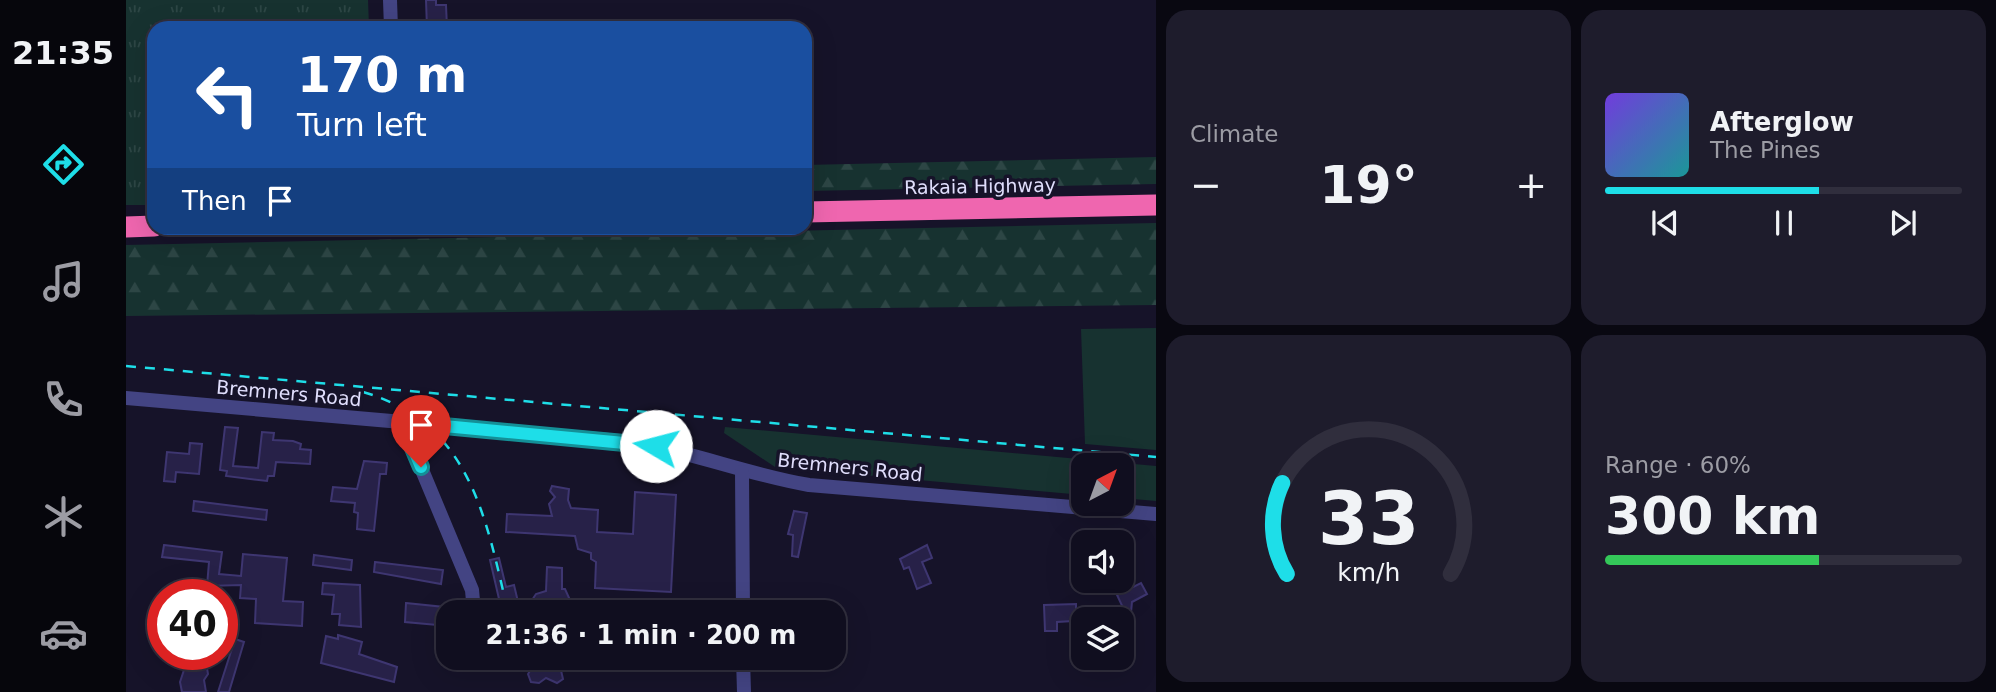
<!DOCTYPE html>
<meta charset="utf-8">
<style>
body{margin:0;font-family:"DejaVu Sans",sans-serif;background:#1e1c2c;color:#f1f3f6;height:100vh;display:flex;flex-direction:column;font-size:26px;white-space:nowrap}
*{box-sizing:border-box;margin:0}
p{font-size:23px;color:#9c9ca4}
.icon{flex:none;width:38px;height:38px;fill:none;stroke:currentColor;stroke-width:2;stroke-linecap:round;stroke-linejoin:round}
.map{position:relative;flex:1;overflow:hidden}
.sheet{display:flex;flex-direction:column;gap:10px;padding:10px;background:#090811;width:840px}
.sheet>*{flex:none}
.top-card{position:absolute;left:21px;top:21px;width:665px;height:214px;border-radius:21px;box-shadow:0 7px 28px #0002,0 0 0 2px #302e3d;background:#1a4fa0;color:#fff;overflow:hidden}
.needle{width:46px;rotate:41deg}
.controls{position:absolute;left:945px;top:453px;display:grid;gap:14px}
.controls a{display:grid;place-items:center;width:63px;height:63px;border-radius:14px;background:#100e1f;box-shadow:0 7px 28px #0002,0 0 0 2px #302e3d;font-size:35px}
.speed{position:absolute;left:21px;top:579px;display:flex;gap:14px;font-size:35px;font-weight:700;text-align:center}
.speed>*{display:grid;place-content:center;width:91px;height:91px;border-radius:50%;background:#100e1f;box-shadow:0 7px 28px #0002,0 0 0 2px #302e3d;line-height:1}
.speed .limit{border:10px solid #d22;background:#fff;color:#111}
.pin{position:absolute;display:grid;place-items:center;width:60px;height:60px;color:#fff;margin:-72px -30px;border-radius:50% 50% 50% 0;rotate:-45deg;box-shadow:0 0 7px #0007}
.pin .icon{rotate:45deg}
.me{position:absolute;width:77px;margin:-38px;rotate:278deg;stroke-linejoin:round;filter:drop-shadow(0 0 5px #0008)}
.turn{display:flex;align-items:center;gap:24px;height:147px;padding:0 35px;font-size:32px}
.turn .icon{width:91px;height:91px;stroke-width:2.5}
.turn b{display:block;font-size:49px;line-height:60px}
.then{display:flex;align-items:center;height:66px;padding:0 35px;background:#0003;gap:14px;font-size:26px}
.big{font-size:52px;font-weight:700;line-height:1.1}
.sheet .card{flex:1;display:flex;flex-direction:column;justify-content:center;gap:10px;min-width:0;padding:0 24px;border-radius:21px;background:#1e1c2c}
.sheet .dial{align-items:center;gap:0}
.dial svg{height:182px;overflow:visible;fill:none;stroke:#302e3d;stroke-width:7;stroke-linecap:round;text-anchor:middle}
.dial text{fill:#f1f3f6;stroke:none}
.song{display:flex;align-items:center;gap:21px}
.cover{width:84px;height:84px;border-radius:10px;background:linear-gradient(135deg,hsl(260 70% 55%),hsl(180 70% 35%))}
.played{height:7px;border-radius:4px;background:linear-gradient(90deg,#1edee8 60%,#302e3d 60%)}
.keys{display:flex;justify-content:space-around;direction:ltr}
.heat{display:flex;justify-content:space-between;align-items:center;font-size:38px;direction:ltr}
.charge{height:10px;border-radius:5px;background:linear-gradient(90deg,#34c759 60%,#302e3d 0)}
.sheet .tiles{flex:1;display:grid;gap:10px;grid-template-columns:repeat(2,1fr)}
.trip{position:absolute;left:310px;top:600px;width:410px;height:70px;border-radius:21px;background:#100e1f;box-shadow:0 7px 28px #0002,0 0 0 2px #302e3d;font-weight:700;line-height:70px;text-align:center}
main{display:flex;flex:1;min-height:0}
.dock{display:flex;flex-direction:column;width:126px;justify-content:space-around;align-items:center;background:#06060c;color:#9c9ca4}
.dock .icon{width:49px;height:49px}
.dock .on{color:#1edee8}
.dock b{font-size:32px;color:#f1f3f6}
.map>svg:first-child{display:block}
.grass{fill:#173230}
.forest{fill:url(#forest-firs)}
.park{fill:url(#park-tufts)}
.building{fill:#272148;stroke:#3e3671;stroke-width:2}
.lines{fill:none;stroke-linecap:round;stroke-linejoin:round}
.minor{stroke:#434483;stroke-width:14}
.highway{stroke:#ef66af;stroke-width:21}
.rail{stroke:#1edee8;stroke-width:2.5;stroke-dasharray:10 9;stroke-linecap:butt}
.route-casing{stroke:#149097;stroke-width:18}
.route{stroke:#1edee8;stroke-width:12}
.labels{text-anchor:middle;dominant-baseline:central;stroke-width:7;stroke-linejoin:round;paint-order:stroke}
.street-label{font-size:19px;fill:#e0defc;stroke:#161329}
</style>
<main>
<nav class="dock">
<b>21:35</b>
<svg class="icon on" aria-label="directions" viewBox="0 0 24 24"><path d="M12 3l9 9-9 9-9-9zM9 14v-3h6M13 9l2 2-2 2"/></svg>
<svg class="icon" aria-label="music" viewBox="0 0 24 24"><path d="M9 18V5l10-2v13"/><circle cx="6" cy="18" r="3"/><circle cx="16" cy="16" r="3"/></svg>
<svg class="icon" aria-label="phone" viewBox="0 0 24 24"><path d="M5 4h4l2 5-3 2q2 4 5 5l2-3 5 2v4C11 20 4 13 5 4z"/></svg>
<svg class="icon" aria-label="climate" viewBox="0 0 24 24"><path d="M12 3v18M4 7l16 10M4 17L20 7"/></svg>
<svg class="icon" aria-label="car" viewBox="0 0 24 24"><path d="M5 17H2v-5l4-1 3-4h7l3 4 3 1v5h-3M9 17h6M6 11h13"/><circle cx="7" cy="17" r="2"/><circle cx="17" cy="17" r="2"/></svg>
</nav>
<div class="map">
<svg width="1030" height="692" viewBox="0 0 1030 692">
<defs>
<pattern id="forest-firs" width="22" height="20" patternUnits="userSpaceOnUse" patternTransform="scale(1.75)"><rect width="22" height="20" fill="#173230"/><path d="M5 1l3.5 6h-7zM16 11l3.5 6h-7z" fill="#2d4645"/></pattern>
<pattern id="park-tufts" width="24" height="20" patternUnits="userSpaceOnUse" patternTransform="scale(1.75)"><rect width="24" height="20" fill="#173230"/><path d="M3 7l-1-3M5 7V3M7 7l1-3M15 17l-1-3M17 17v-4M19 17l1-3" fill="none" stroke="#2d4645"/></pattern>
</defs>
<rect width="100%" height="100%" fill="#161329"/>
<g class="grass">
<polygon points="1030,328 1030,450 959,444 955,329"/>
<polygon points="599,427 1030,466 1030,501 996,498 996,466 957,466 957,495 649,467 598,433"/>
</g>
<g class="forest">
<polygon points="1030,157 1030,184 679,191 679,165"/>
<polygon points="1030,223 1030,305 0,316 0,245"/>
</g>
<polygon class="park" points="0,0 242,0 243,28 28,28 28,205 0,205"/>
<g class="building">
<polygon points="300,0 310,0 310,5 320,5 321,28 301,28"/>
<polygon points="99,427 112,428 107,466 132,468 136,432 148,433 147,440 167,441 175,444 174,449 185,450 184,464 150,462 148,476 142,476 141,481 100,476 101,471 94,470"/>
<polygon points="64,443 76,444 73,474 50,472 49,482 38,481 41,452 63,454"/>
<polygon points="238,461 261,463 260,474 254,474 248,531 231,529 232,513 228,512 229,503 205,501 207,487 231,489"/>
<polygon points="426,486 443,489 442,500 445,508 472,510 471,532 507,534 509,492 550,495 545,592 469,588 470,562 465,559 465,553 452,549 449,536 380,532 381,514 426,516 423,504 429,497 424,491"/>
<polygon points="68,501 141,510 140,520 67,511"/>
<polygon points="668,511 681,513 672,557 666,556 667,535 662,534"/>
<polygon points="38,545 96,552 93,574 115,576 117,554 161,558 157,601 177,602 176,626 129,623 130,599 114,598 115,585 81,586 83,562 36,557"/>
<polygon points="801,545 806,558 796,562 805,583 791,589 783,567 778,569 774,559"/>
<polygon points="188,555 226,560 225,570 187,565"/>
<polygon points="373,558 380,587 388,585 393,606 385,608 386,612 376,612 364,560"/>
<polygon points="249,562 317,570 315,584 248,572"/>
<polygon points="421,567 436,568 436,589 439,589 444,600 437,612 407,612 415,600 404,603 410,594 420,591"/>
<polygon points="197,583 234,585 235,627 213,625 214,614 206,614 208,595 196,594"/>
<polygon points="1015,583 1021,594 1006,602 1004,623 996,623 996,613 1000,614 991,595"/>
<polygon points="280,603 318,607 317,613 322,613 322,626 279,622"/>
<polygon points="950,604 950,617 947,617 947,621 931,622 931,631 919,631 918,605"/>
<polygon points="212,635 236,642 233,654 271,667 268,682 195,663 200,636 212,639"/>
<polygon points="109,639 118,642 103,692 92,692"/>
<polygon points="404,658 441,658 434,666 437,679 431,683 420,678 413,683 405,682 402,674 408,664"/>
<polygon points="60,664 81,668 82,674 78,680 80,692 56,692 54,682"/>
</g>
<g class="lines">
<g class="minor">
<polyline points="264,0 265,28"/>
<path d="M0,398L506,442C567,452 623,475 683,485L1030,514"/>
<polyline points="276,422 346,590 348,612"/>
<polyline points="616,472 617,612"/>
<polyline points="617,658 618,692"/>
</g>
<g class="highway">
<polyline points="679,212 1030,205"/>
<polyline points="0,227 28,226"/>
</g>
<g class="rail">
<polyline points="0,366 1030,457"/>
<path d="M237,392C345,423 360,519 382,612"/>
</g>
</g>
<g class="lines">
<defs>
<polyline id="route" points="295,467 276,422 530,446"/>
</defs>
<use href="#route" class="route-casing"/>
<use href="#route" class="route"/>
</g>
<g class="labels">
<g class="street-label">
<text transform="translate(854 186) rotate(-1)">Rakaia Highway</text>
<text transform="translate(163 393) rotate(5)">Bremners Road</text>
<text transform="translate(724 467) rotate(6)">Bremners Road</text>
</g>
</g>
</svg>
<div class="controls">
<a><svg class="needle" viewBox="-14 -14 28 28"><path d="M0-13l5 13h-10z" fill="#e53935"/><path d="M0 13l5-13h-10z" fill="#9c9ca4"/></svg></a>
<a><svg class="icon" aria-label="sound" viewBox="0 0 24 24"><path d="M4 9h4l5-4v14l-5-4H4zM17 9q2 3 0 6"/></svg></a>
<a><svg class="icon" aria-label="layers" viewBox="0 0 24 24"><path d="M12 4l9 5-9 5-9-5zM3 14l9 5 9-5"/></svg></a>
</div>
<div class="speed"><div class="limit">40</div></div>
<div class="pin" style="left:295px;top:467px;background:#d93025"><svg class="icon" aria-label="arrive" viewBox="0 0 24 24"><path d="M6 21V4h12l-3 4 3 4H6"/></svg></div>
<svg class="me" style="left:530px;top:446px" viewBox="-20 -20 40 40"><circle r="19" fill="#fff"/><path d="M0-13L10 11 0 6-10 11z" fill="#1edee8"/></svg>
<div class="trip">21:36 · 1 min · 200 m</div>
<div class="top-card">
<div class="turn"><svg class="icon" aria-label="left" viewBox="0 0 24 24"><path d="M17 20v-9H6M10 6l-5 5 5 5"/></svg><div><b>170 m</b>Turn left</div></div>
<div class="then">Then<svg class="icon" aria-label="arrive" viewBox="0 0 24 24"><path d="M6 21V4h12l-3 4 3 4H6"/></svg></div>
</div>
</div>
<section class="sheet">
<div class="tiles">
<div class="card"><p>Climate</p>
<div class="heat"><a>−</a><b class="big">19°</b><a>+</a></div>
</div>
<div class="card">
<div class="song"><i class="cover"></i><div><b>Afterglow</b><p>The Pines</p></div></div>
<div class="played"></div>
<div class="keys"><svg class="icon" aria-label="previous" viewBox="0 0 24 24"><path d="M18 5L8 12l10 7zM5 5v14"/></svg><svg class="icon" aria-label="pause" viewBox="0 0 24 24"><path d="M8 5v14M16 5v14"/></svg><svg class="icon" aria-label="next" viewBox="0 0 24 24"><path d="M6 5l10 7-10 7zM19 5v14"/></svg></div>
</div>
<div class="card dial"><svg viewBox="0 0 100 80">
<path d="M14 69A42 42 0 1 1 86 69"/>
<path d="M14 69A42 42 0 0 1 12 29" stroke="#1edee8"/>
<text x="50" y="56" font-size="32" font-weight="700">33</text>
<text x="50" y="72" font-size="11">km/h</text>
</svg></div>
<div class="card"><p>Range · 60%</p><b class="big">300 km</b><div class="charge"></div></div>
</div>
</section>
</main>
